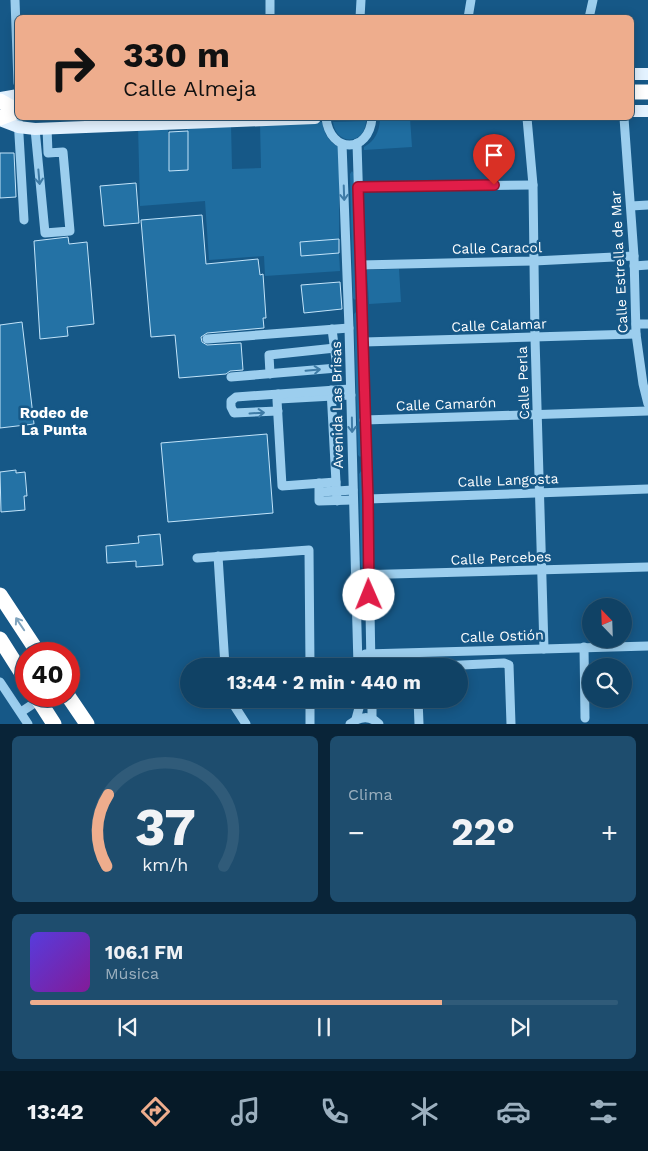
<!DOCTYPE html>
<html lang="es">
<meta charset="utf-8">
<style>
body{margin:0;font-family:"Work Sans",sans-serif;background:#1e4d6e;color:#f1f3f6;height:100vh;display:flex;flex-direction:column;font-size:19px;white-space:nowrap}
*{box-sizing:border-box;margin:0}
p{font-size:16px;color:#9cb0bf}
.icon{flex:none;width:28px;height:28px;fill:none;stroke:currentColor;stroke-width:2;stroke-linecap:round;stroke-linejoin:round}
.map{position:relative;height:724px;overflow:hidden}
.side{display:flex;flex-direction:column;gap:12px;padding:12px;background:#092438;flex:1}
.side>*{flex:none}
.banner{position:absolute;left:15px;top:15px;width:619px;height:105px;border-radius:8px;box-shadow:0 2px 12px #0003,0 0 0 1px #305b79;background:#eead8d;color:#111;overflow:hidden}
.needle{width:32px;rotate:337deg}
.buttons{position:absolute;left:582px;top:598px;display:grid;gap:10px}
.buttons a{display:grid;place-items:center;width:50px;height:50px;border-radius:50%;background:#104265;box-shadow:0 2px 12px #0003,0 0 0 1px #305b79;font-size:25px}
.speed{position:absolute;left:15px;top:642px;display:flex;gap:10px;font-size:25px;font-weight:700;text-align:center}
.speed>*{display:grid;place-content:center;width:65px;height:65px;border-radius:50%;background:#104265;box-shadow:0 2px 12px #0003,0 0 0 1px #305b79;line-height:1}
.speed .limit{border:8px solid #d22;background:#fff;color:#111}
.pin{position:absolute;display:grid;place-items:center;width:42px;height:42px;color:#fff;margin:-51px -21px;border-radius:50% 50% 50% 0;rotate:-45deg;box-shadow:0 0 5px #0007}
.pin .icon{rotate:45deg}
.me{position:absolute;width:55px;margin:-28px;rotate:359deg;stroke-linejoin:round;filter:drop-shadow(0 0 4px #0008)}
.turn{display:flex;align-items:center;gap:18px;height:105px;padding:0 25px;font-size:22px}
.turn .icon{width:65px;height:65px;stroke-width:2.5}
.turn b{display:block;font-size:35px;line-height:42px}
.big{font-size:38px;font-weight:700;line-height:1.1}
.side .widget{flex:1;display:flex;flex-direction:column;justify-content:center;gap:8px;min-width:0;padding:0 18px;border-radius:8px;background:#1e4d6e}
.side .dial{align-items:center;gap:0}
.dial svg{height:130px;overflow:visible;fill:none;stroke:#305b79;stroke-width:7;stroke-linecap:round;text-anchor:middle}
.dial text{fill:#f1f3f6;stroke:none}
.song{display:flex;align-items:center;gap:15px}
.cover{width:60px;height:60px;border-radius:8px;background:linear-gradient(135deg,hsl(250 70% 55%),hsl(290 70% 35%))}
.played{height:5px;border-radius:2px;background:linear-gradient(90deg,#eead8d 70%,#305b79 70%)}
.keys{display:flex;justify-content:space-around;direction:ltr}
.heat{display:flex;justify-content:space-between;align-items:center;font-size:28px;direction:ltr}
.side .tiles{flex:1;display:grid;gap:12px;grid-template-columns:1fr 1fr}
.widget:last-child{grid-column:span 2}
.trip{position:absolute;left:180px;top:658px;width:288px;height:50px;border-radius:25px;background:#104265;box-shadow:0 2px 12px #0003,0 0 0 1px #305b79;font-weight:700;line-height:50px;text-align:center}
.tabs{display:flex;height:80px;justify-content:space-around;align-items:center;background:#061a28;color:#9cb0bf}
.tabs .icon{width:35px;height:35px}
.tabs .selected{color:#eead8d}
.tabs b{font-size:22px;color:#f1f3f6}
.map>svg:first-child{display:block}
.green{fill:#1f6da0}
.building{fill:#2472a5;stroke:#c2e4fa}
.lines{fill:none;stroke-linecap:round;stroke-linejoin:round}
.minor{stroke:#9cceee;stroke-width:9}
.major{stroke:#e3f2ff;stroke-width:12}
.highway{stroke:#fff;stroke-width:15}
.oneway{stroke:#3e7ba6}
.oneway2{stroke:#7fa3bd}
.route-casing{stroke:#92132f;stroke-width:12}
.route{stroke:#e11d48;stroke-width:9}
.labels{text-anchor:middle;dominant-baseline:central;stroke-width:5;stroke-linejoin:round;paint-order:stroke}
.street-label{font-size:14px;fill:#fff;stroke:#165887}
.neighbourhood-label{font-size:15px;font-weight:bold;fill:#fff;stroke:#165887}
</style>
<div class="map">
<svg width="648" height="724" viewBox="0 0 648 724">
<rect width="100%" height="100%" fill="#165887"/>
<g class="green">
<path d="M410,118L412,147L364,150V147C375,141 379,132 380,120Z"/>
<path d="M366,121C365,145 336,146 333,122Z"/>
<path d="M322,122C324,133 328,142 339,147V239L300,242L301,255L339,253L340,271L265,276L264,256L209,260L205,201L140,206L138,126L168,125L169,170H188L187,125L231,124L232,169L261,168L260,123Z"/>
<polygon points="352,171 354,174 357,298 355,300 353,298 350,174"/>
<polygon points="399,269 401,302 369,304 367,270"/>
<polygon points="356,312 358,314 362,455 360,457 358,455 354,314"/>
<polygon points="361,471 363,473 366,567 363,569 361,567 359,474"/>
</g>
<g class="building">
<polygon points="188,131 188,170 169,171 169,132"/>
<polygon points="0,153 14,153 16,197 0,198"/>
<polygon points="136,183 139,223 104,226 100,186"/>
<polygon points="202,215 206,264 258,259 260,275 263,274 266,318 263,318 264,328 207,333 201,337 202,342 207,345 241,343 243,370 230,371 226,374 179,378 175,335 151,337 141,220"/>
<polygon points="68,237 69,244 87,242 94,324 67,327 68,336 40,339 34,241"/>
<polygon points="339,239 339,253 301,256 300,242"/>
<polygon points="340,282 342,309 304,313 301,285"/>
<polygon points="22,322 34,424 0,428 0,325"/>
<polygon points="267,434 273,513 168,522 161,443"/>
<polygon points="16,470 16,473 25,472 27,496 24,496 25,510 1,512 0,472"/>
<polygon points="160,534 163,565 136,567 136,561 107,563 106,546 139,543 138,536"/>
</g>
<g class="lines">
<g class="minor">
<polyline points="15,0 18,83"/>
<polyline points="270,0 270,18"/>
<polyline points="360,18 361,0"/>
<polyline points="468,18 471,0"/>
<polyline points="589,18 593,0"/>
<polyline points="18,118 24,220"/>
<path d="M326,118C330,154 369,154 372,118"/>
<polyline points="527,118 533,185 535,338 544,649"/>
<polyline points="624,118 634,256 636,334 643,384 648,404"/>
<polyline points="35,129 45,233 70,231 63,152 48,153 47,128"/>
<polyline points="357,143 368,499 371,666"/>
<polyline points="342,144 349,328 358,666"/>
<polyline points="358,187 533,185"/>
<polyline points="631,206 648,205"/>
<polyline points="361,265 534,261 634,256"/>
<polyline points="634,266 648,265"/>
<polyline points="636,324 648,324"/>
<polyline points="207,339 349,328"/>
<polyline points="364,342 636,334"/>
<polyline points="270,374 269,355 335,348"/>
<polyline points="231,377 337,368 332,329"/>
<polyline points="331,390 337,501"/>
<polyline points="278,394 277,400 282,486 336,482"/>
<polyline points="279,399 351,395"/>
<polyline points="278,411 234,413 231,407 231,401 236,397 350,389"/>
<polyline points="364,420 648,411"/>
<polyline points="319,483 319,501 353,500"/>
<polyline points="320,492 353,490"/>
<polyline points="368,499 648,489"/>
<polyline points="218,556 225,666"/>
<polyline points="197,558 309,550 310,666"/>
<polyline points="355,575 648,567"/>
<polyline points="584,647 585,718"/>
<polyline points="365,654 648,646"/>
<polyline points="441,666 504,663 509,665 511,724"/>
<polyline points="0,682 28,724"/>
<polyline points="230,699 246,724"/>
<polyline points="310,699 310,724"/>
<polyline points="418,699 419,724"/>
<polyline points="21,712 39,700"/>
<polyline points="372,718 372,699"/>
<polyline points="356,719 359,708 359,699"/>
<path d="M350,724C360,716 370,715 379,724"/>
</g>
<g class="major">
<polyline points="631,74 648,74"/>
<polyline points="0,98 18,95"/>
<polyline points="631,111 648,111"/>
<polyline points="0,120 18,127 35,129 315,118"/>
</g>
<g class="highway">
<polyline points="631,92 648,92"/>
<polyline points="0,101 18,111"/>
<polyline points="0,118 18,111"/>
<polyline points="0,595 39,654"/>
<polyline points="0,639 26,680"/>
<polyline points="36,696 54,724"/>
<polyline points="68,696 87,724"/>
</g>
</g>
<defs><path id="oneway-shaft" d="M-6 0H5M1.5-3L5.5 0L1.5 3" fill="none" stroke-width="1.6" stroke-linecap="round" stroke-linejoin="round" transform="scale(1.25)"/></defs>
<g class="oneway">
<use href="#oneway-shaft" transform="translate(39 177) rotate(85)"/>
<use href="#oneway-shaft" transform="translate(344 193) rotate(88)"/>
<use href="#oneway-shaft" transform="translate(313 370) rotate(-5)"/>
<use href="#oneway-shaft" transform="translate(257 413) rotate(-3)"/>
<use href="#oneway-shaft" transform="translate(352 425) rotate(89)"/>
</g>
<use class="oneway2" href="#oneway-shaft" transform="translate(20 624) rotate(-124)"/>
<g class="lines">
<defs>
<polyline id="route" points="369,595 368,499 358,187 494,185"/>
</defs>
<use href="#route" class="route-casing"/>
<use href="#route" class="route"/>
</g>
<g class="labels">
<g class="street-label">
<text transform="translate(497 248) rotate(-1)">Calle Caracol</text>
<text transform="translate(619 262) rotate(-93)">Calle Estrella de Mar</text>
<text transform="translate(499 325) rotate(-2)">Calle Calamar</text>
<text transform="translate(523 383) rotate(-92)">Calle Perla</text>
<text transform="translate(446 404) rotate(-2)">Calle Camarón</text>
<text transform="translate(337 405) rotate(-91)">Avenida Las Brisas</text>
<text transform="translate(508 480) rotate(-2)">Calle Langosta</text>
<text transform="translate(501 558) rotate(-2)">Calle Percebes</text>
<text transform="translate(502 636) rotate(-2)">Calle Ostión</text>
</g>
<g class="neighbourhood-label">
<text x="54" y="413">Rodeo de<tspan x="54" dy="17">La Punta</tspan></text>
</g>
</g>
</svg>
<div class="buttons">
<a><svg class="needle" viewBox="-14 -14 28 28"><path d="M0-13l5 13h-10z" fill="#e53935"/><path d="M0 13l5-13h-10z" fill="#9cb0bf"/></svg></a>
<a><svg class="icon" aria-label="search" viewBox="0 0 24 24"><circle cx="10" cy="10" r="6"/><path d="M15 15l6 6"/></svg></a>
</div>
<div class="speed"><div class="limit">40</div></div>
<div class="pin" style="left:494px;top:185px;background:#d93025"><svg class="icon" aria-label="arrive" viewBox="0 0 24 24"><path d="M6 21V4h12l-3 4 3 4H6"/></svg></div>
<svg class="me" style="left:369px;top:595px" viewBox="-20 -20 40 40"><circle r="19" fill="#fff"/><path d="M0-13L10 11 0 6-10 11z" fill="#e11d48"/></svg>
<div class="trip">13:44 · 2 min · 440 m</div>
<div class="banner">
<div class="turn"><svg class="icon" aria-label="right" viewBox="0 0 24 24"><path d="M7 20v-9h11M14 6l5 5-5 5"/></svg><div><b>330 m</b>Calle Almeja</div></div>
</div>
</div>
<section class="side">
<div class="tiles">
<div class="widget dial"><svg viewBox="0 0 100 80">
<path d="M14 69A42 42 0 1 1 86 69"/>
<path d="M14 69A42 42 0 0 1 15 25" stroke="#eead8d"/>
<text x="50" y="56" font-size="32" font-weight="700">37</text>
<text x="50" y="72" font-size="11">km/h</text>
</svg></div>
<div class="widget"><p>Clima</p>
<div class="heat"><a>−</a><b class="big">22°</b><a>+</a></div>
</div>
<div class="widget">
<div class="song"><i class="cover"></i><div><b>106.1 FM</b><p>Música</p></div></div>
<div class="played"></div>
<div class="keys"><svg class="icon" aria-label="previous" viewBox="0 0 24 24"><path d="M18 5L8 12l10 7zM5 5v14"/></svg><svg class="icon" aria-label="pause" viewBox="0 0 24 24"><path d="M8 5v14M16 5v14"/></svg><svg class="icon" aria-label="next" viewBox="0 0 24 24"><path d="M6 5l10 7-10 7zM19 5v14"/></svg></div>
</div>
</div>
</section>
<nav class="tabs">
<b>13:42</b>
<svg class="icon selected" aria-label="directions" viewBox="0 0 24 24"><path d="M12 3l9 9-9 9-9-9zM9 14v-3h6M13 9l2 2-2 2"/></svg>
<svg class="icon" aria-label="music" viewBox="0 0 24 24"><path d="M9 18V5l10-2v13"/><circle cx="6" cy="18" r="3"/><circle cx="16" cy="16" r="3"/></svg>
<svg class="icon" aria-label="phone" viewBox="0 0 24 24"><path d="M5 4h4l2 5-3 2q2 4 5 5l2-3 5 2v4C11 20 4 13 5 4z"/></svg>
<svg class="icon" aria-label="climate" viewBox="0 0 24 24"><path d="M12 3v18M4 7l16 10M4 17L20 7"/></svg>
<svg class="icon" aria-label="car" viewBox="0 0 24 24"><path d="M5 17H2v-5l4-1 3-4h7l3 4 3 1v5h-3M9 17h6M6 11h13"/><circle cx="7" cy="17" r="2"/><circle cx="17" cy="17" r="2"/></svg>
<svg class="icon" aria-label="filters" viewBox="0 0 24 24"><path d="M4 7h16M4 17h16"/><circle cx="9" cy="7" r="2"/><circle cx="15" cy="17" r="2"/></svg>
</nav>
